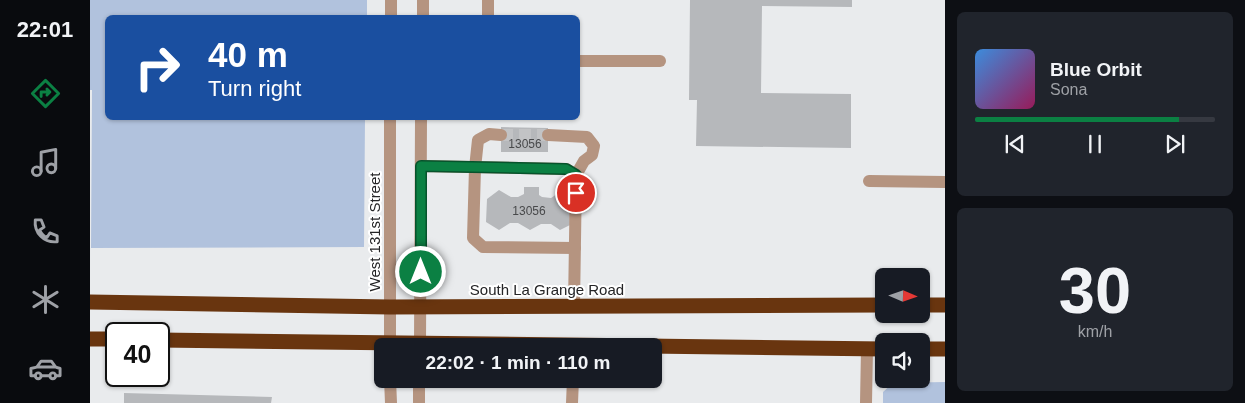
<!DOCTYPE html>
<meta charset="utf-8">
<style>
body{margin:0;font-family:Helvetica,sans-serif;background:#20242c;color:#f1f3f6;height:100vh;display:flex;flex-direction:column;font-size:19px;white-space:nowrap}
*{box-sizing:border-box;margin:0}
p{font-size:16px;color:#9ea1a6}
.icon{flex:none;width:28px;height:28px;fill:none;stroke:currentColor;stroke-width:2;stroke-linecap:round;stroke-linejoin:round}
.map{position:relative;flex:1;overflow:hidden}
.panel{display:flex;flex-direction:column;gap:12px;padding:12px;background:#0d0f14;width:300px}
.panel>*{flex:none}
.hud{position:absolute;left:15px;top:15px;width:475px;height:105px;border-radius:8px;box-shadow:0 1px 4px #0004;background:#1a4fa0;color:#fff;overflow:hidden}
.needle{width:32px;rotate:92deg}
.tools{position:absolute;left:785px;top:268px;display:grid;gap:10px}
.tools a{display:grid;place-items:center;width:55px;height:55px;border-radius:8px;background:#171b24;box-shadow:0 1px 4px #0004;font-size:25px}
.speed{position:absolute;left:15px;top:322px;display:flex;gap:10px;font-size:25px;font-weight:700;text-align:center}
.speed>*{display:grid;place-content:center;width:65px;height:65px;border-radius:50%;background:#171b24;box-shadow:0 1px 4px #0004;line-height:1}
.speed .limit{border:2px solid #111;border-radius:8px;background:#fff;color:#111}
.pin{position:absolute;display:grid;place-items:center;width:42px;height:42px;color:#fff;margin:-21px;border:2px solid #fff;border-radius:50%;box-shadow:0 1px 5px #0007}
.me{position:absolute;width:55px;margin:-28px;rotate:0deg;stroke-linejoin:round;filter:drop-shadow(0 0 4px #0008)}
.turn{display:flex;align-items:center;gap:18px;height:105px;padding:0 20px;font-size:22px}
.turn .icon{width:65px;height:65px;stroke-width:2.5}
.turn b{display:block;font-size:35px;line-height:42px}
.panel .tile{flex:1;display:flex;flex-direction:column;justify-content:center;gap:8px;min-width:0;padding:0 18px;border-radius:8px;background:#20242c}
.panel .dial{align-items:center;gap:0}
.dial b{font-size:65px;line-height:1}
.song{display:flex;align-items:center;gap:15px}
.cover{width:60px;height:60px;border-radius:8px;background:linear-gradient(135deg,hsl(210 70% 55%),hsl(330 70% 35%))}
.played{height:5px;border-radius:2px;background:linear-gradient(90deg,#0b8043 85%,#363941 85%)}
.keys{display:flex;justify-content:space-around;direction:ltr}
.trip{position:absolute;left:284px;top:338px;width:288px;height:50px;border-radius:8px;background:#171b24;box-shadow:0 1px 4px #0004;font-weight:800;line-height:50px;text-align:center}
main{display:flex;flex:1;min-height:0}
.tabs{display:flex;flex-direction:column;width:90px;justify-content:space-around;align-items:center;background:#090b0e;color:#9ea1a6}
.tabs .icon{width:35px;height:35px}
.tabs .current{color:#0b8043}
.tabs b{font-size:22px;color:#f1f3f6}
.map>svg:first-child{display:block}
.green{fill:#b1c2dd}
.building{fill:#b6b8bb}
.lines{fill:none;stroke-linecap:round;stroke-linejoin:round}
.minor-tunnel{stroke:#c2c3c5;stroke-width:12;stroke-dasharray:12 6;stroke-linecap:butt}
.minor{stroke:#b59480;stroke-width:12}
.highway{stroke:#69350f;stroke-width:15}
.route-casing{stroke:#07532c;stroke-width:12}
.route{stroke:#0b8043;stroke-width:9}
.labels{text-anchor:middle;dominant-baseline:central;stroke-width:4;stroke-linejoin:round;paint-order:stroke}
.number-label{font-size:12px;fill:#48494b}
.street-label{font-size:15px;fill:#242426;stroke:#fff}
</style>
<main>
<nav class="tabs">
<b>22:01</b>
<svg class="icon current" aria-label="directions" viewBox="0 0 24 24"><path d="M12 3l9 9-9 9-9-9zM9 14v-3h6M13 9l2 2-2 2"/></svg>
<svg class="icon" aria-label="music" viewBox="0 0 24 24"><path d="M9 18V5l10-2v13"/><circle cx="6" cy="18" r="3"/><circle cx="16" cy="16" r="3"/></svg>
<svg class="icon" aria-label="phone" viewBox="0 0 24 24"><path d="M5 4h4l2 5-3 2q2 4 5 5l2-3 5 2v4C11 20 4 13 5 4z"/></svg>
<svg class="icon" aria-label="climate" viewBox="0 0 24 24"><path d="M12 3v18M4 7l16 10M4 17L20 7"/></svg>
<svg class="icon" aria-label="car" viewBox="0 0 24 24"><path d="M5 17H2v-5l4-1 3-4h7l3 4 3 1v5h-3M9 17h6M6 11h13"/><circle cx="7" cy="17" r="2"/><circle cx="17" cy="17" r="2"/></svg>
</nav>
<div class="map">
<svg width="855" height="403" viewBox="0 0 855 403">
<rect width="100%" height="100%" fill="#e9ebed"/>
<g class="green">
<polygon points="0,0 277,0 277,17 18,18 18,118 275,118 274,247 1,248 2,90 0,90"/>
<polygon points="855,382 855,403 793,403 793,392 803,383"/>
</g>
<g class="building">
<polygon points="600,0 762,0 762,7 672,6 671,93 761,94 761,148 606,146 607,100 599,100"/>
<polygon points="411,127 458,128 458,152 411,152"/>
<polygon points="434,187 449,187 449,195 452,197 461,198 470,192 482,199 482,224 470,230 461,224 451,224 440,230 428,223 420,223 409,230 396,222 397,199 409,190 421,197 428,197 434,194"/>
<polygon points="34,393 182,397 181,403 34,403"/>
</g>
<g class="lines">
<polyline class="minor-tunnel" points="411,135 458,135"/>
<g class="minor">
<polyline points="301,18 301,0"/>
<polyline points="333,18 333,0"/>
<polyline points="398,18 398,0"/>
<polyline points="488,61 570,61"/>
<polyline points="411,135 399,134 388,140 385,168 383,238 393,247 485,248"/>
<polyline points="458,135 497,137 504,146 502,155 494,161 486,175"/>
<polyline points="331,166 476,169 486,175 484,306"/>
<polyline points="779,181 855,182"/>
<polyline points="300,346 300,118"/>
<polyline points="330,346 331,118"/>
<polyline points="300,379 301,403"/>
<polyline points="329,403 329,379"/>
<polyline points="482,403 483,379"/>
<polyline points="776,403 777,349"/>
</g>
<g class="highway">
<polyline points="0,302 300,307 794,305"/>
<polyline points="831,305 855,305"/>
<polyline points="0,339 26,339"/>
<polyline points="69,340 794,349"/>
<polyline points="831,349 855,349"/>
</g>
</g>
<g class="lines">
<defs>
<polyline id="route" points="331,272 331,166 476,169 486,175 486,193"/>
</defs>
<use href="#route" class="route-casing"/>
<use href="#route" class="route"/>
</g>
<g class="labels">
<g class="number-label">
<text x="435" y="144">13056</text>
<text x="439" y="211">13056</text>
</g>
<g class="street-label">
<text transform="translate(284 232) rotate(-90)">West 131st Street</text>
<text x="457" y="289">South La Grange Road</text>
</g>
</g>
</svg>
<div class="tools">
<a><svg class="needle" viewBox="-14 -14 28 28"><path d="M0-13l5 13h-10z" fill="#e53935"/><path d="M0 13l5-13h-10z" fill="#9ea1a6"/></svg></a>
<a><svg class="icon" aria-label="sound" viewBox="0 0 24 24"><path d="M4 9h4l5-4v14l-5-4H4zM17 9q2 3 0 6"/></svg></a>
</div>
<div class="speed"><div class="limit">40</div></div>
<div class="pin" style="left:486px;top:193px;background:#d93025"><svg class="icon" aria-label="arrive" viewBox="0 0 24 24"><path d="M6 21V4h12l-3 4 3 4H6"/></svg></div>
<svg class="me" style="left:331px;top:272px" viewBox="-20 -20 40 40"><circle r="17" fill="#0b8043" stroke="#fff" stroke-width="3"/><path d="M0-11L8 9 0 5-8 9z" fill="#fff"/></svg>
<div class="trip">22:02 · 1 min · 110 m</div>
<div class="hud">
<div class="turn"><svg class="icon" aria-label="right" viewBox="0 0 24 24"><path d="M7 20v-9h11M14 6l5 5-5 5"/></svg><div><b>40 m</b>Turn right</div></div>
</div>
</div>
<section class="panel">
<div class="tile">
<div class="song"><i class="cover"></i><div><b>Blue Orbit</b><p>Sona</p></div></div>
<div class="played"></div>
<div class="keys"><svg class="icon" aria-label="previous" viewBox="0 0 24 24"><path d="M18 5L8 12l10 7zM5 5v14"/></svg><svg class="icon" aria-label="pause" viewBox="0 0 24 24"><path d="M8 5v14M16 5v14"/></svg><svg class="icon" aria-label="next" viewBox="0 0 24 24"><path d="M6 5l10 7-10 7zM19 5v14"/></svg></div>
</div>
<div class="tile dial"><b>30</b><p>km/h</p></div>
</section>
</main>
